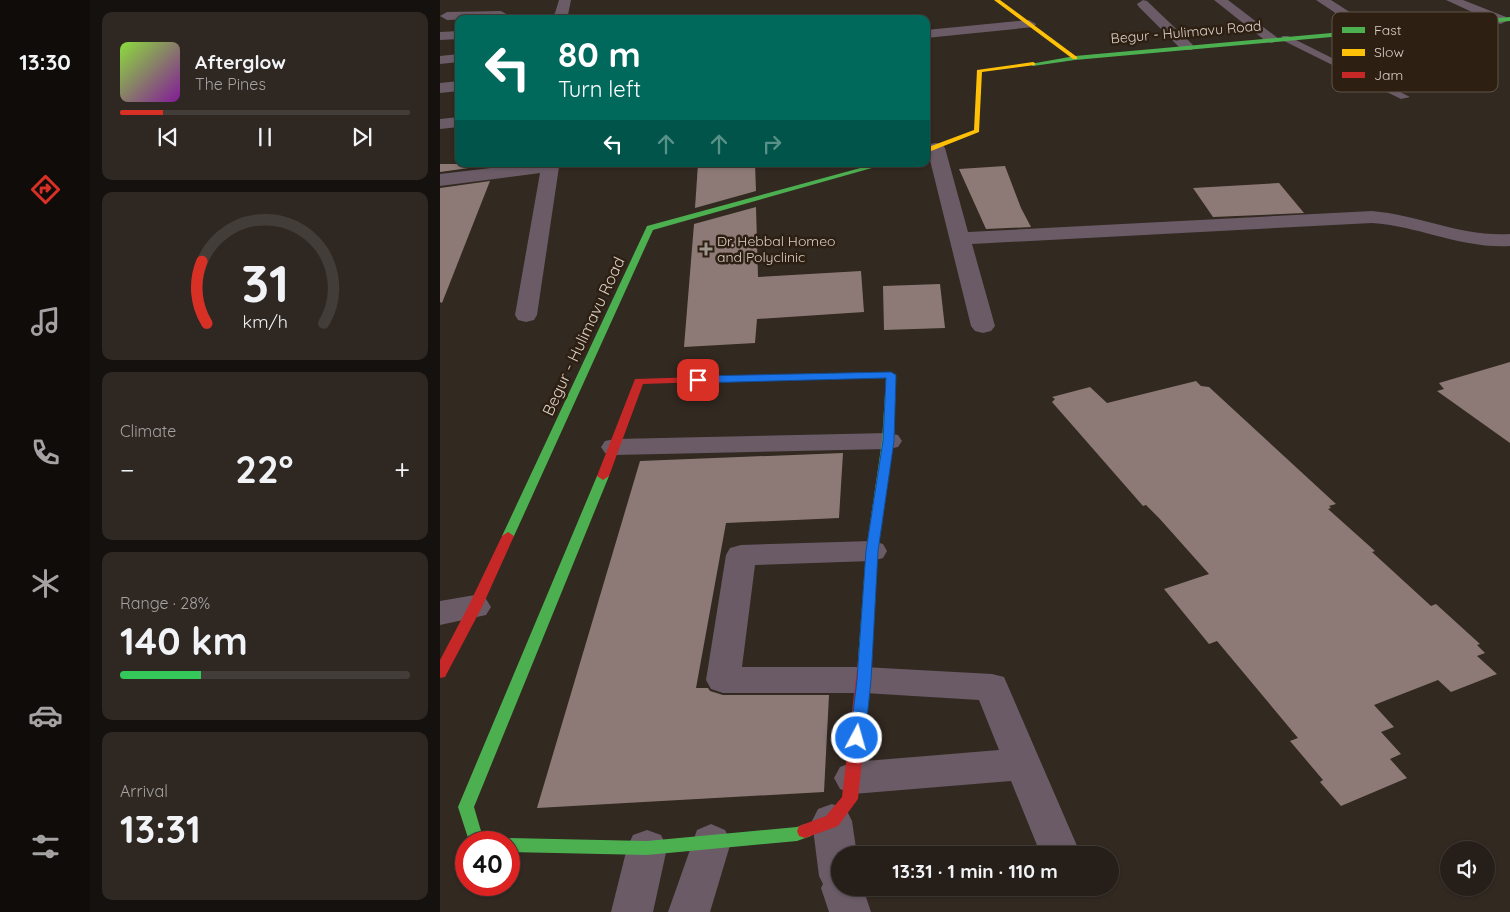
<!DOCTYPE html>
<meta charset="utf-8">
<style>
body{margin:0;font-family:Quicksand,sans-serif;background:#2e2722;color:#f1f3f6;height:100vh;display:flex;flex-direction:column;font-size:19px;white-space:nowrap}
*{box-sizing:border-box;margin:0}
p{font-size:16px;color:#a4a2a2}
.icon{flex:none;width:28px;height:28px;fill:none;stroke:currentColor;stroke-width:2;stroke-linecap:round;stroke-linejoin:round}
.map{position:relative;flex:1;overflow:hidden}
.panel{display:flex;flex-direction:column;gap:12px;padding:12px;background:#15110e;width:350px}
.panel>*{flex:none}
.banner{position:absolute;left:15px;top:15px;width:475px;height:152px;border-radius:10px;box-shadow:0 1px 4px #0004,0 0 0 1px #423d38;background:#00695c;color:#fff;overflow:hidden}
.buttons{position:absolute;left:1000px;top:841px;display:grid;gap:10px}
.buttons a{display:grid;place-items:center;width:55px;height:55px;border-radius:50%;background:#261f19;box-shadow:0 1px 4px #0004,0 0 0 1px #423d38;font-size:25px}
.speed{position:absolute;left:15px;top:831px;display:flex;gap:10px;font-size:25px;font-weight:700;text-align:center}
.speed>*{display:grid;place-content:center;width:65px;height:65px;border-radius:50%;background:#261f19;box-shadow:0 1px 4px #0004,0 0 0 1px #423d38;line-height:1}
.speed .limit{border:8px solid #d22;background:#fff;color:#111}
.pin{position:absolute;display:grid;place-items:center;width:42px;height:42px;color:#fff;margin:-21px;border-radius:10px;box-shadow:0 2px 8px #0006}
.me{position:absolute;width:55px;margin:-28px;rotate:6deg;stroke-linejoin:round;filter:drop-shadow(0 0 4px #0008)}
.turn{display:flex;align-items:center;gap:18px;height:105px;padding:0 20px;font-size:22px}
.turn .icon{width:65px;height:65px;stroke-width:2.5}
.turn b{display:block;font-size:35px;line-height:42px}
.lanes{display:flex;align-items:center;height:48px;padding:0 20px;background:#0003;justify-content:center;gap:25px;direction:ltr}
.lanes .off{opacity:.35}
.big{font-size:38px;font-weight:700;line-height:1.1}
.panel .widget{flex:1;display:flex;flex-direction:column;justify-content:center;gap:8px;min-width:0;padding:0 18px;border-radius:10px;background:#2e2722}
.panel .dial{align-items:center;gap:0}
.dial svg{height:130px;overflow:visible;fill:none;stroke:#423d38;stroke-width:7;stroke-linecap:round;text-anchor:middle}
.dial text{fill:#f1f3f6;stroke:none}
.song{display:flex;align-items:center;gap:15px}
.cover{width:60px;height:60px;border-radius:8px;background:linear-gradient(135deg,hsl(90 70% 55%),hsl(290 70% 35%))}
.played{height:5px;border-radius:2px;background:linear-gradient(90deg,#d93025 15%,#423d38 15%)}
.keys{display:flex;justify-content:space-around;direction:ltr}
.heat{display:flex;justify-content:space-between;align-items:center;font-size:28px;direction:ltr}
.charge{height:8px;border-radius:4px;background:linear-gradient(90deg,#34c759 28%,#423d38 0)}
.trip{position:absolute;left:391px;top:846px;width:288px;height:50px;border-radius:25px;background:#261f19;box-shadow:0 1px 4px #0004,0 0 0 1px #423d38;font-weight:700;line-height:50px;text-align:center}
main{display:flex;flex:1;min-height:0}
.dock{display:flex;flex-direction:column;width:90px;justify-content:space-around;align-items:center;background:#0f0c0a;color:#a4a2a2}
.dock .icon{width:35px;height:35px}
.dock .on{color:#d93025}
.dock b{font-size:22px;color:#f1f3f6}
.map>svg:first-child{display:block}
.building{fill:#8d7a76}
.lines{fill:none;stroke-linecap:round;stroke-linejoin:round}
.lane{fill:#6a5b66;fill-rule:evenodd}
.street{fill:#6a5b66;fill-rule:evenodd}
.fast{fill:#4caf50;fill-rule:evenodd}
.slow{fill:#ffc107;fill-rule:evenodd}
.jam{fill:#c62828;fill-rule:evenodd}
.route{fill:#1a73e8;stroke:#114b97}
.poi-dot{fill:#9f968e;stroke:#2d1f11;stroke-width:2}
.labels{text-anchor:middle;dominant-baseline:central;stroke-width:5;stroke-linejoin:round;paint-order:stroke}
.far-street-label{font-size:14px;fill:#dad0c8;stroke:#2d1f11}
.far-poi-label{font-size:14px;fill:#dad0c8;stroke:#2d1f11;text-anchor:start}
.street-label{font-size:16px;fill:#dad0c8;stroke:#2d1f11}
.key{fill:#2d1f11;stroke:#615448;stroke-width:1}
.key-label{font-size:14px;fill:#dad0c8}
</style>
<main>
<nav class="dock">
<b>13:30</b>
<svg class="icon on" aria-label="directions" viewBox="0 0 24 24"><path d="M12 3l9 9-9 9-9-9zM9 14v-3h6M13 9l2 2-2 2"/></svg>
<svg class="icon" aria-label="music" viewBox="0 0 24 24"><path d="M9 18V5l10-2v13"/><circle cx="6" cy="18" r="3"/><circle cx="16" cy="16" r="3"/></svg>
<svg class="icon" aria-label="phone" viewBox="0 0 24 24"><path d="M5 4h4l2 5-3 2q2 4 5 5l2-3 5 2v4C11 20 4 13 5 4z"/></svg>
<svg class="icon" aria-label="climate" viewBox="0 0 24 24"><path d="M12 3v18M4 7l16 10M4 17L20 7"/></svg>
<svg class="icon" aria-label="car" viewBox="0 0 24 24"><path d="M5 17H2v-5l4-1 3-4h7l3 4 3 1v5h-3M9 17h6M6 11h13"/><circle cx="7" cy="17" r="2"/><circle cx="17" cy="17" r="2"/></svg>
<svg class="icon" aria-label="filters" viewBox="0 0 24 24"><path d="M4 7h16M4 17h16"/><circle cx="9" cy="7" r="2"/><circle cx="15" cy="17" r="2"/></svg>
</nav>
<section class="panel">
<div class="widget">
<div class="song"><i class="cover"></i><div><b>Afterglow</b><p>The Pines</p></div></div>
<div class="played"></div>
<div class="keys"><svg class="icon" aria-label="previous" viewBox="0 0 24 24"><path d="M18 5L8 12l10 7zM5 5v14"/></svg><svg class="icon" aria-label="pause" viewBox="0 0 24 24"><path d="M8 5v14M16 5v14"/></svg><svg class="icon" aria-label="next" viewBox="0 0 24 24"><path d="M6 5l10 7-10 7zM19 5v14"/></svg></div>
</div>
<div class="widget dial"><svg viewBox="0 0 100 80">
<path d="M14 69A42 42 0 1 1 86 69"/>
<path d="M14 69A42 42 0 0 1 11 31" stroke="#d93025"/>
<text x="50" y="56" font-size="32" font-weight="700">31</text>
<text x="50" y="72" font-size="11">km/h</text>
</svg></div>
<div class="widget"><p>Climate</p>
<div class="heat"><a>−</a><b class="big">22°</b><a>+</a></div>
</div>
<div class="widget"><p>Range · 28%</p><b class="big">140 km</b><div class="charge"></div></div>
<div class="widget"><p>Arrival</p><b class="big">13:31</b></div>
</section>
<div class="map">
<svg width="1070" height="912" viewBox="0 0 1070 912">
<rect width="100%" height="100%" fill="#322921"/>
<g class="building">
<polygon points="0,164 57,164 0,172"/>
<polygon points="258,164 315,164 316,191 255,208"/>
<polygon points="565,166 581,208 591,227 546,229 519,169"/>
<polygon points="50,181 2,303 0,302 0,188"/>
<polygon points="839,183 864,213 773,217 753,188"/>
<polygon points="316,207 318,277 421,271 424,312 317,319 315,343 244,347 254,224"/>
<polygon points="500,284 505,328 444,330 443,286"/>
<polygon points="1070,362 1070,443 997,391 1004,389 999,383"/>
<polygon points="756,381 761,386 769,387 896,504 889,506 891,508 888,509 935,551 932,552 991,606 996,604 1040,644 1037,645 1045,653 1037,656 1057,674 1011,692 998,680 934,705 954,727 941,732 961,754 950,759 967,778 901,806 880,782 883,780 850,741 858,738 777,641 769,644 724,589 769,574 719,518 706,505 703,506 612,402 615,399 612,397 650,387 667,403"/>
<polygon points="403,453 399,518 286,523 256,688 268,688 270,691 283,695 389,695 384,792 97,808 200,461"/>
</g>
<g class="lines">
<polygon class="lane" points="842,36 848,36 970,97 961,99 842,40"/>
<g class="street">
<polygon points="119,0 131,0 128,15 124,19 109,19 115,13"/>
<polygon points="703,0 707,1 752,44 754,47 752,50 742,50 699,7 697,4"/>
<polygon points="774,0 788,0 839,39 832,43 827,42"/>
<polygon points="876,0 891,0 939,31 937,34 927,34"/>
<polygon points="1006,0 1023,0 1066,17 1068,20 1061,24 1056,23"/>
<polygon points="61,11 68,15 66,18 7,20 0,16 7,12"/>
<polygon points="589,20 596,24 594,27 486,38 486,30"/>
<polygon points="19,31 19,39 0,40 0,32"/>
<polygon points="19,54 19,62 0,64 0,56"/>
<polygon points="19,81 19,91 0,93 0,83"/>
<polygon points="19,117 19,127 0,129 0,119"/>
<path d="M496,143L502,144L505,148L528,232L932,211C979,215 1022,237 1070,234V246C1022,249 979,226 932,223L532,244L555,326L551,331L543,333L535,331L531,326L487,148L490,144Z"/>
<polygon points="86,164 121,164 119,167 97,315 94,320 86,322 78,320 75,315 100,173 0,186 0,174"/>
<polygon points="448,433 458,435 462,441 458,447 448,449 175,455 165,453 161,447 165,441 175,439"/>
<polygon points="432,541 443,544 447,551 443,558 432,561 315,565 302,667 424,667 552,674 564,677 641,855 601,855 571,781 413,794 400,789 394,778 400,767 413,762 559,750 539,700 424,693 283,693 271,689 266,680 286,555 290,548 301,545"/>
<polygon points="35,595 46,599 51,607 46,615 0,625 0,601"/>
<polygon points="392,804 406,809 412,821 417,855 400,855 400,888 423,888 431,912 389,912 381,888 383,884 379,876 372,821 378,809"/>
<polygon points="271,824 285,830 291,842 270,912 228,912 257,830"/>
<polygon points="207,830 221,835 227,848 213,912 171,912 187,848 193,835"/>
</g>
<g class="fast">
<polygon points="1070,17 1070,21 635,60 593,66 590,64 635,56"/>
<polygon points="435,164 446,164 213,230 74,536 68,540 64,539 62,536 207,226"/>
<polygon points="451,372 456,375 454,441 438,551 432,660 430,664 425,665 420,664 418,660 426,551 442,441 446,378 320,381 315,378 320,375"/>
<polygon points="163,472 169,476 34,807 41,831 63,837 64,840 69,838 207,841 357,827 365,824 371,826 373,831 371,836 357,841 207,855 69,852 69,842 29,841 18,807 157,476"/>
</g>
<g class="slow">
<polygon points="554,0 560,0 637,57 637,59 633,59"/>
<polygon points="593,62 595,63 595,65 542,72 539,132 486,153 486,148 534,130 537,70"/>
</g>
<g class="jam">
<polygon points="320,375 324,376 325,378 324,380 203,384 169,476 163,480 157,476 195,379"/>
<polygon points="68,532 74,536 42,607 5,677 0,678 0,660 28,607 62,536"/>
<polygon points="425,655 430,656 432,660 418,799 398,826 365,838 359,836 357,831 359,826 386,816 402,797 418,660 420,656"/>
</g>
</g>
<polygon class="route" points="451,372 456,375 454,441 438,551 431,680 425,738 423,743 417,745 412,743 410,738 417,680 426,551 443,441 446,378 258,383 252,380 258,376"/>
<path class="poi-dot" d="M263.5 241.5h5v5h5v5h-5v5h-5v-5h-5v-5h5z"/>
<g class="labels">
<g class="far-street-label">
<text transform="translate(746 32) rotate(-5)">Begur - Hulimavu Road</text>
</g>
<g class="far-poi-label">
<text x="277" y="241">Dr. Hebbal Homeo<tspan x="277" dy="16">and Polyclinic</tspan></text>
</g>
<g class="street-label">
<text transform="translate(143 336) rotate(-65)">Begur - Hulimavu Road</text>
</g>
</g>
<rect x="892" y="12" width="166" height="80" rx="8" class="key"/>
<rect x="902" y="27" width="23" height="6" fill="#4caf50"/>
<rect x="902" y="49" width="23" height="7" fill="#ffc107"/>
<rect x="902" y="72" width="23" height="6" fill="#c62828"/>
<g class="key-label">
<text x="934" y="35">Fast</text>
<text x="934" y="57">Slow</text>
<text x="934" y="80">Jam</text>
</g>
</svg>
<div class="buttons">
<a><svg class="icon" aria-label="sound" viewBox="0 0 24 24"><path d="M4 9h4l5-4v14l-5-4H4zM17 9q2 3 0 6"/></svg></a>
</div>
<div class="speed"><div class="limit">40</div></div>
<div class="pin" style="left:258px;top:380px;background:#d93025"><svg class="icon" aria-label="arrive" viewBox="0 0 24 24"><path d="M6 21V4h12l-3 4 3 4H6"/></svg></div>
<svg class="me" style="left:417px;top:738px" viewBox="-20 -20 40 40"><circle r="17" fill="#1a73e8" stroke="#fff" stroke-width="3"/><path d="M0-11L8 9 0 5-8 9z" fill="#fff"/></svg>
<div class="trip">13:31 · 1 min · 110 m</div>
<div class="banner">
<div class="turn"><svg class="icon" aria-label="left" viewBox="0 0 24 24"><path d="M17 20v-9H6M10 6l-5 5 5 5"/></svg><div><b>80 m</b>Turn left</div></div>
<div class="lanes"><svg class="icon" aria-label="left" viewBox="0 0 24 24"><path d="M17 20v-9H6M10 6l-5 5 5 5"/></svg><svg class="icon off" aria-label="ahead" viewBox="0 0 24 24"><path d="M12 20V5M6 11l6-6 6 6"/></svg><svg class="icon off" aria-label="ahead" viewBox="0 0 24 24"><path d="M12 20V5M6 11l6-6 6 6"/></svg><svg class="icon off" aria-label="right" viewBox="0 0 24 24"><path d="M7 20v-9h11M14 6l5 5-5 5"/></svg></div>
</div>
</div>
</main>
